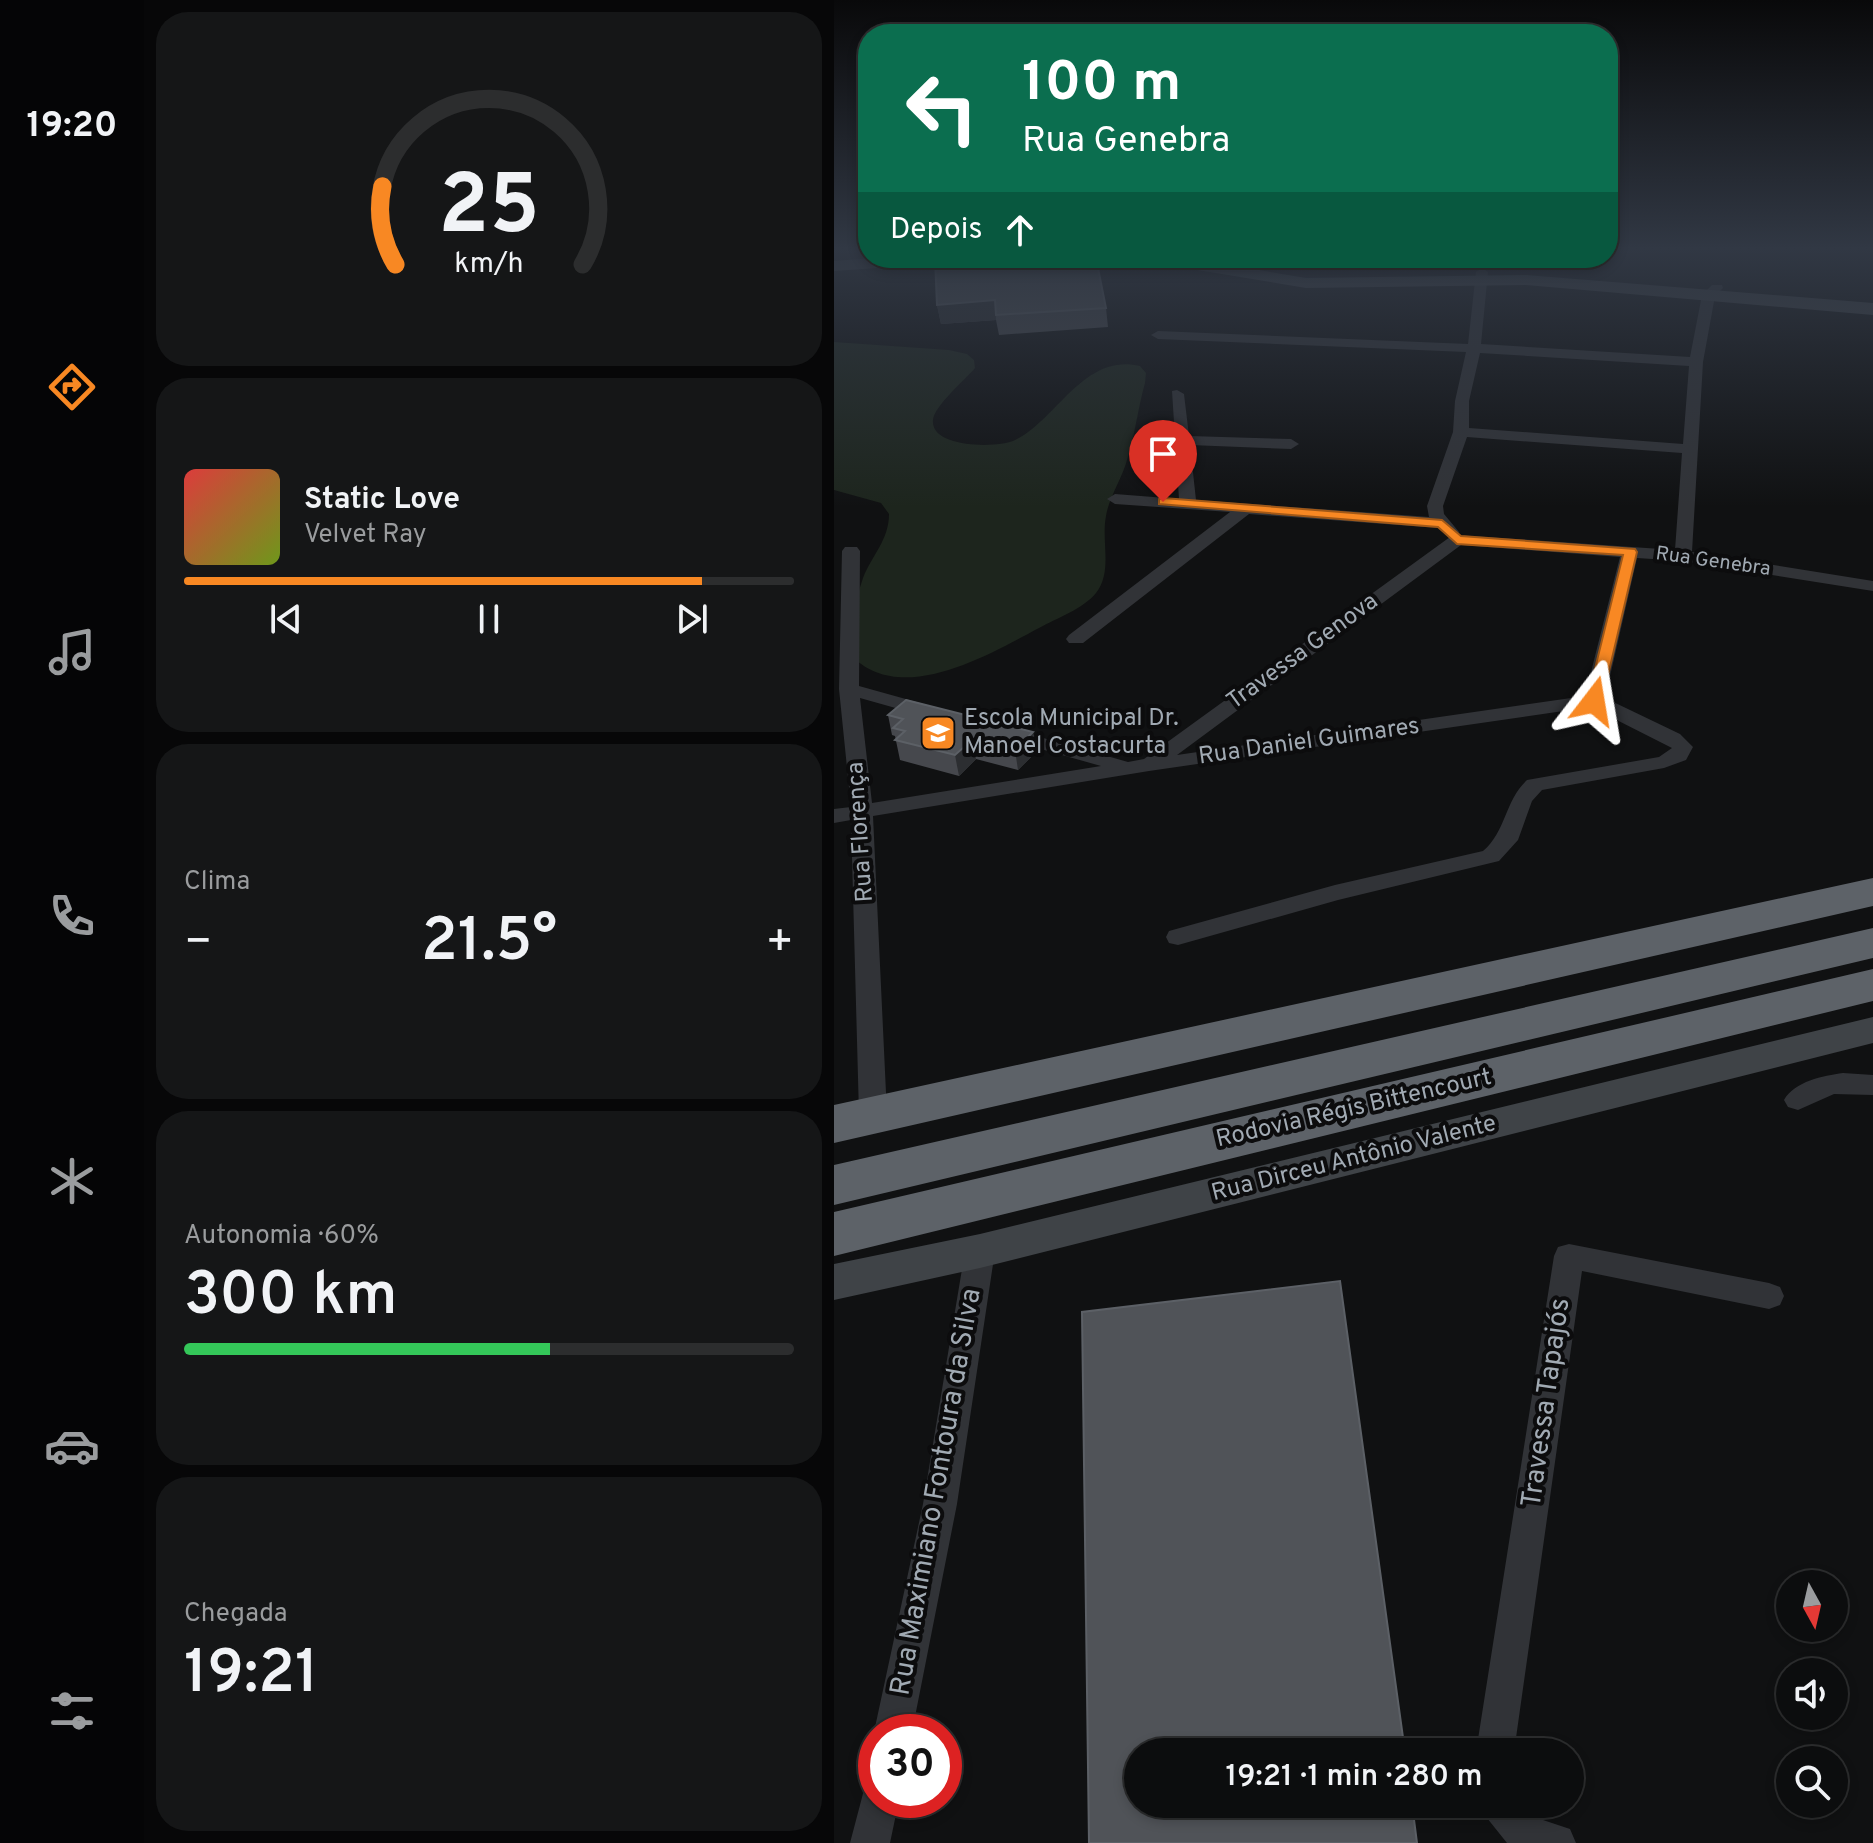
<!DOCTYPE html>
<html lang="pt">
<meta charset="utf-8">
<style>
body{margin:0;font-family:Overpass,sans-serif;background:#151617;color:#f1f3f6;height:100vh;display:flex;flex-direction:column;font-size:30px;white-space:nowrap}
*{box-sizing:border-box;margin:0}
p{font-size:26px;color:#9a9c9e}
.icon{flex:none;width:44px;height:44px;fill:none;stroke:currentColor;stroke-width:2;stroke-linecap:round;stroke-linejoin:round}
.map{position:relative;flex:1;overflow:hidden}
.details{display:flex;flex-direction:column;gap:12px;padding:12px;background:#070708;width:690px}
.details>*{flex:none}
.guide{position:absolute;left:24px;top:24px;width:760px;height:244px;border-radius:32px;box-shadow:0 4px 12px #0003,0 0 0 2px #2c2d2e;background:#0b6e4f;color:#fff;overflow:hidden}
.needle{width:52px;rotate:172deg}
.buttons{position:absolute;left:942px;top:1570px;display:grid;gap:16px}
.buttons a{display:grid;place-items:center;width:72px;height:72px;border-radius:50%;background:#0c0d0e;box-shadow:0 4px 12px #0003,0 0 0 2px #2c2d2e;font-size:40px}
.speed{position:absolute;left:24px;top:1714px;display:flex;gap:16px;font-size:40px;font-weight:700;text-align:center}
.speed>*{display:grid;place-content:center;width:104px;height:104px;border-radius:50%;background:#0c0d0e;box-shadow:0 4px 12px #0003,0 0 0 2px #2c2d2e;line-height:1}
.speed .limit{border:12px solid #d22;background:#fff;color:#111}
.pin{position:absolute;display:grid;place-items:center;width:68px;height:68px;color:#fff;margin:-82px -34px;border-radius:50% 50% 50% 0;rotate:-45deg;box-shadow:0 0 8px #0007}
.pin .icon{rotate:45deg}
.me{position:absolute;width:88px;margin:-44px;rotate:14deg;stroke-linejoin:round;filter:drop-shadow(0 0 6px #0008)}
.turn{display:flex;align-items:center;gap:28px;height:168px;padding:0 32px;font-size:36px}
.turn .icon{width:104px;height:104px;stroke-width:2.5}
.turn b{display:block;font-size:56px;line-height:68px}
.then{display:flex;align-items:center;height:76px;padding:0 32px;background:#0003;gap:16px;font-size:30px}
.big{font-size:60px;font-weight:600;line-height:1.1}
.details .widget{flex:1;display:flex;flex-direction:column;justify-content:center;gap:12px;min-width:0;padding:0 28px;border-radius:32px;background:#151617}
.details .dial{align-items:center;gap:0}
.dial svg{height:208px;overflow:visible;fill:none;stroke:#2c2d2e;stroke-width:7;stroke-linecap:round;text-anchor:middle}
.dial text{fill:#f1f3f6;stroke:none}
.song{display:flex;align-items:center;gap:24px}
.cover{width:96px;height:96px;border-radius:12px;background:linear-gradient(135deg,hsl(0 70% 55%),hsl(80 70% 35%))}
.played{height:8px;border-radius:4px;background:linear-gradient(90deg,#f88823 85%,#2c2d2e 85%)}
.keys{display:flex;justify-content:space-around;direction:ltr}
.heat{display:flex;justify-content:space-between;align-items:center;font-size:44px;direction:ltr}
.charge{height:12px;border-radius:6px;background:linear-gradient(90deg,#34c759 60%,#2c2d2e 0)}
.trip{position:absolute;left:290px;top:1738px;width:460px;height:80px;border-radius:40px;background:#0c0d0e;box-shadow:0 4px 12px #0003,0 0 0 2px #2c2d2e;font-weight:600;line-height:80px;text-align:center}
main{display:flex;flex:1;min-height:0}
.menu{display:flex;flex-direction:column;width:144px;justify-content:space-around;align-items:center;background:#050506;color:#9a9c9e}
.menu .icon{width:56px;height:56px}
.menu .current{color:#f88823}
.menu b{font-size:36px;color:#f1f3f6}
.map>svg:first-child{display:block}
.green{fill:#1d251d}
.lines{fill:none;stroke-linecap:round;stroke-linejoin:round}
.street{fill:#313337;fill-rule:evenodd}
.secondary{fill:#3f4347;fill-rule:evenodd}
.highway{fill:#5d6268;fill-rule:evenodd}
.wall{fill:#46484d}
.shaded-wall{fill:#2c2e31}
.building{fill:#505358;stroke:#5c6066;stroke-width:2}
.route{fill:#f88823;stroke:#a15817;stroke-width:2}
.labels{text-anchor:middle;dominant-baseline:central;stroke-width:8;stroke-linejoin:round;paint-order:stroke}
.far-street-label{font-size:20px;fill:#a1aab3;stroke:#0c0c0d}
.street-label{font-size:24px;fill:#a1aab3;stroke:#0c0c0d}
.poi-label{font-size:24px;fill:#a1aab3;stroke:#0c0c0d;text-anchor:start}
.near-street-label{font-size:28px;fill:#a1aab3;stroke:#0c0c0d}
</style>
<main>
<nav class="menu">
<b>19:20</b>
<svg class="icon current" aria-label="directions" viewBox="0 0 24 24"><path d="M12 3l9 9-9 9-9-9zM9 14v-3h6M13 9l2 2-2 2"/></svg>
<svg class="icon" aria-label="music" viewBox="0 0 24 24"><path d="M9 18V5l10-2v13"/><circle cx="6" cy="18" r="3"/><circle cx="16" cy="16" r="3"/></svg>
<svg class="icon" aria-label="phone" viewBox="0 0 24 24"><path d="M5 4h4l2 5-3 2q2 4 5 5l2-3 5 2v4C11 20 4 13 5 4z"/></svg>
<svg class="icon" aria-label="climate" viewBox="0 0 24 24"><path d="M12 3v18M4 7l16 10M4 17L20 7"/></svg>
<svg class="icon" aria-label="car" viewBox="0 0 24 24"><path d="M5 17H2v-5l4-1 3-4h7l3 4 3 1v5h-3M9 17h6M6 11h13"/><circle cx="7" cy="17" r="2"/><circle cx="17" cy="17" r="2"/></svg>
<svg class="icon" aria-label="filters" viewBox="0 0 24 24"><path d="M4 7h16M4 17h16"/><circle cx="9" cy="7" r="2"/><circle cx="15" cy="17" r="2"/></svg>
</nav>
<section class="details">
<div class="widget dial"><svg viewBox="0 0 100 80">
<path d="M14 69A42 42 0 1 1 86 69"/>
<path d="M14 69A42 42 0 0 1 9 39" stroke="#f88823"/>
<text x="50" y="56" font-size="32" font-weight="700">25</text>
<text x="50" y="72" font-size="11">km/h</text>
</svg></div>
<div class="widget">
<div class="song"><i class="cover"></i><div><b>Static Love</b><p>Velvet Ray</p></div></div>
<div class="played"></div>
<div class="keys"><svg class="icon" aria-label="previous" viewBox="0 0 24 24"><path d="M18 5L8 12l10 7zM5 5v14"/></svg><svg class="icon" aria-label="pause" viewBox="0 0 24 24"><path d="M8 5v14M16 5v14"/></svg><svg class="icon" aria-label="next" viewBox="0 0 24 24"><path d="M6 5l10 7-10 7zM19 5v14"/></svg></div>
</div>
<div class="widget"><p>Clima</p>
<div class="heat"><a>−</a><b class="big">21.5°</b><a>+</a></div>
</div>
<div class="widget"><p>Autonomia · 60%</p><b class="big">300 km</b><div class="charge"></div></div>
<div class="widget"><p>Chegada</p><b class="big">19:21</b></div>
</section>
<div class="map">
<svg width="1039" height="1843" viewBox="0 0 1039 1843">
<rect width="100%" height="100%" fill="#101112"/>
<path class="green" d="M0,342L115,350L133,354L140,360L141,368C131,380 100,406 99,420C96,448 162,448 179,441C222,422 249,352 306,366L312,373L311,383C304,408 301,435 293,460C288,479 275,497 272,516C267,542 279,571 262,593C249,609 223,618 205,628C154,655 65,708 16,654C18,628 20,603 29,578C38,555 55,540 55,514L47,503L0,490Z"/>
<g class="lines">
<g class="street">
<path d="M648,268L654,272L647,344L856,357L868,295L878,285H888L889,288L881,296L869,362L858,552L1039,581V591L849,561L803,558L771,698L846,734L859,747L852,760L830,768L708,790L698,801L684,840L665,861L504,900L344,945L335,943L332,937L335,931L501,885L649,851C672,832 671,800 693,780L825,757L838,748L757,707L315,771L39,816L53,1114L49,1121L39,1124L29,1121L25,1114L17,820L0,823V809L17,807L5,689L8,551L11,547H23L26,551L25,686L104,708L107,712L97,718L26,698L38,803L267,766L164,737L161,733L164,729L171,727L294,762L310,759L616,537L604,528L415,514L249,643H235L232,639L235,635L396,512L281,504L273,499L281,494L345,499L338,391L343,390L350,394L355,436L457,439L465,444L457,449L356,445L362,500L595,517L593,506L619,432L621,401L632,352L324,339L317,335L324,331L634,344L642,272ZM646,353L855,366L849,444L635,428V401ZM633,437L848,453L841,550L623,535L625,532L610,514L609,506ZM627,545L786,557L751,696L343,755Z"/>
<path d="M1009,1073L1039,1075V1095L1000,1094L964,1110L954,1107L950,1100C961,1081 989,1076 1009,1073Z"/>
<polygon points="146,1239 157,1242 161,1251 123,1504 78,1732 42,1732 42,1737 40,1732 89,1504 131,1251 135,1242"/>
<polygon points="735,1244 935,1283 946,1287 950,1296 946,1305 935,1309 748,1271 680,1752 642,1752 720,1256 724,1247"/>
<polygon points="42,1782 42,1800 65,1800 56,1843 16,1843 31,1786"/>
<polygon points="647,1804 692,1804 703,1818 736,1829 742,1843 673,1843 653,1818"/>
</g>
<g class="secondary">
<polygon points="39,258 125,258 116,263 0,271 0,261"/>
<polygon points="312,258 353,258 472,278 692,275 1039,303 1039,315 692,285 472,288 321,263"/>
<polygon points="1039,1017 1039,1043 146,1268 0,1300 0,1264 146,1234"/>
</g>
<g class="highway">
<polygon points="1039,878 1039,906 0,1143 0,1105"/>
<polygon points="1039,928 1039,958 0,1205 0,1165"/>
<polygon points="1039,969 1039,1001 0,1256 0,1212"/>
</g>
</g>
<g class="wall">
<polygon points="136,259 272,308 274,327 165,335 162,320 107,324 103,305"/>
<polygon points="54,715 199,732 202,752 184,770 142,759 125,776 66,760 61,736 58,735"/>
</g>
<g class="shaded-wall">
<polygon points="161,300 162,320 107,324 103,305"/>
<polygon points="199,732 202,752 184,770 181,750"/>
<polygon points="139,739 142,759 125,776 121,755"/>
</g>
<g class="building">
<polygon points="101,258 136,258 136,259 155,258 262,258 272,308 162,315 161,300 103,305"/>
<polygon points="72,700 199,732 181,750 139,739 121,755 61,740 71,731 59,728 69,719 54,715"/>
<polygon points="506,1281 571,1752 304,1752 304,1804 578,1804 583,1843 255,1843 248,1312"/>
</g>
<linearGradient id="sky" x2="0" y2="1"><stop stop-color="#09090a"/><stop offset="0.49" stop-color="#313844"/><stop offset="1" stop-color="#313844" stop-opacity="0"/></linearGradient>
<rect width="1039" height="507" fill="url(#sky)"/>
<polygon class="route" points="329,498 608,520 627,536 801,549 803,552 768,701 760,706 753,701 789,555 623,544 604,527 325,504 325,499"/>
<defs>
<symbol id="school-square" viewBox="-11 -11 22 22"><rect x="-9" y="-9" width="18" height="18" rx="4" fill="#f88823" stroke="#0c0c0d"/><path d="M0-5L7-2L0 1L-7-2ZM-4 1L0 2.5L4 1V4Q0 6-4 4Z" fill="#fff"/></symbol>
</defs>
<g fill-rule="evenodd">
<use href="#school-square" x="84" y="713" width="40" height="40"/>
</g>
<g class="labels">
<g class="far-street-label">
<text transform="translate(879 562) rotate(8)">Rua Genebra</text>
</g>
<g class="street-label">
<text transform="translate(469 652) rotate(-36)">Travessa Genova</text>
<text transform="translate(475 742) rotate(-8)">Rua Daniel Guimares</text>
<text transform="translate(27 832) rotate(-94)">Rua Florença</text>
<text transform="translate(520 1109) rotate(-13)">Rodovia Régis Bittencourt</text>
<text transform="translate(520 1159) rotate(-14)">Rua Dirceu Antônio Valente</text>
</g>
<g class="poi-label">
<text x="130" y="719">Escola Municipal Dr.<tspan x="130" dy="28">Manoel Costacurta</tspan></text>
</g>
<g class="near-street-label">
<text transform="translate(713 1403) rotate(-82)">Travessa Tapajós</text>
<text transform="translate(103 1492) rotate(-80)">Rua Maximiano Fontoura da Silva</text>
</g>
</g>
</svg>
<div class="buttons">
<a><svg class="needle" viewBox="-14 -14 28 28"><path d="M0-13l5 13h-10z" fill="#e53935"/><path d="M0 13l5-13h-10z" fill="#9a9c9e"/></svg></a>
<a><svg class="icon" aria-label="sound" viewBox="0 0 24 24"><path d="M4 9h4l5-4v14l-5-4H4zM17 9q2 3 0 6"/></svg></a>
<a><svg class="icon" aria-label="search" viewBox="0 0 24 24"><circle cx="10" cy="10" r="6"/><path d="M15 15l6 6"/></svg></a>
</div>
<div class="speed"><div class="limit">30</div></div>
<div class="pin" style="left:329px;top:502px;background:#d93025"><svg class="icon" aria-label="arrive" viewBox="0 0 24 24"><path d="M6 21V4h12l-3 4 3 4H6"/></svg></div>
<svg class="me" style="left:760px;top:701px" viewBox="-20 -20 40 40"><path d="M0-17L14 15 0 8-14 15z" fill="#f88823" stroke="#fff" stroke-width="4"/></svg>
<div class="trip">19:21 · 1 min · 280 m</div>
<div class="guide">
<div class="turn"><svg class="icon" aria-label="left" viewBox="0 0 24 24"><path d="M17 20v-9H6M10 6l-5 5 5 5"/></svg><div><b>100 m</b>Rua Genebra</div></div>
<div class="then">Depois<svg class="icon" aria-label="ahead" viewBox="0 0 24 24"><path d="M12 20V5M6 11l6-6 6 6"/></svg></div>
</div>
</div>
</main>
